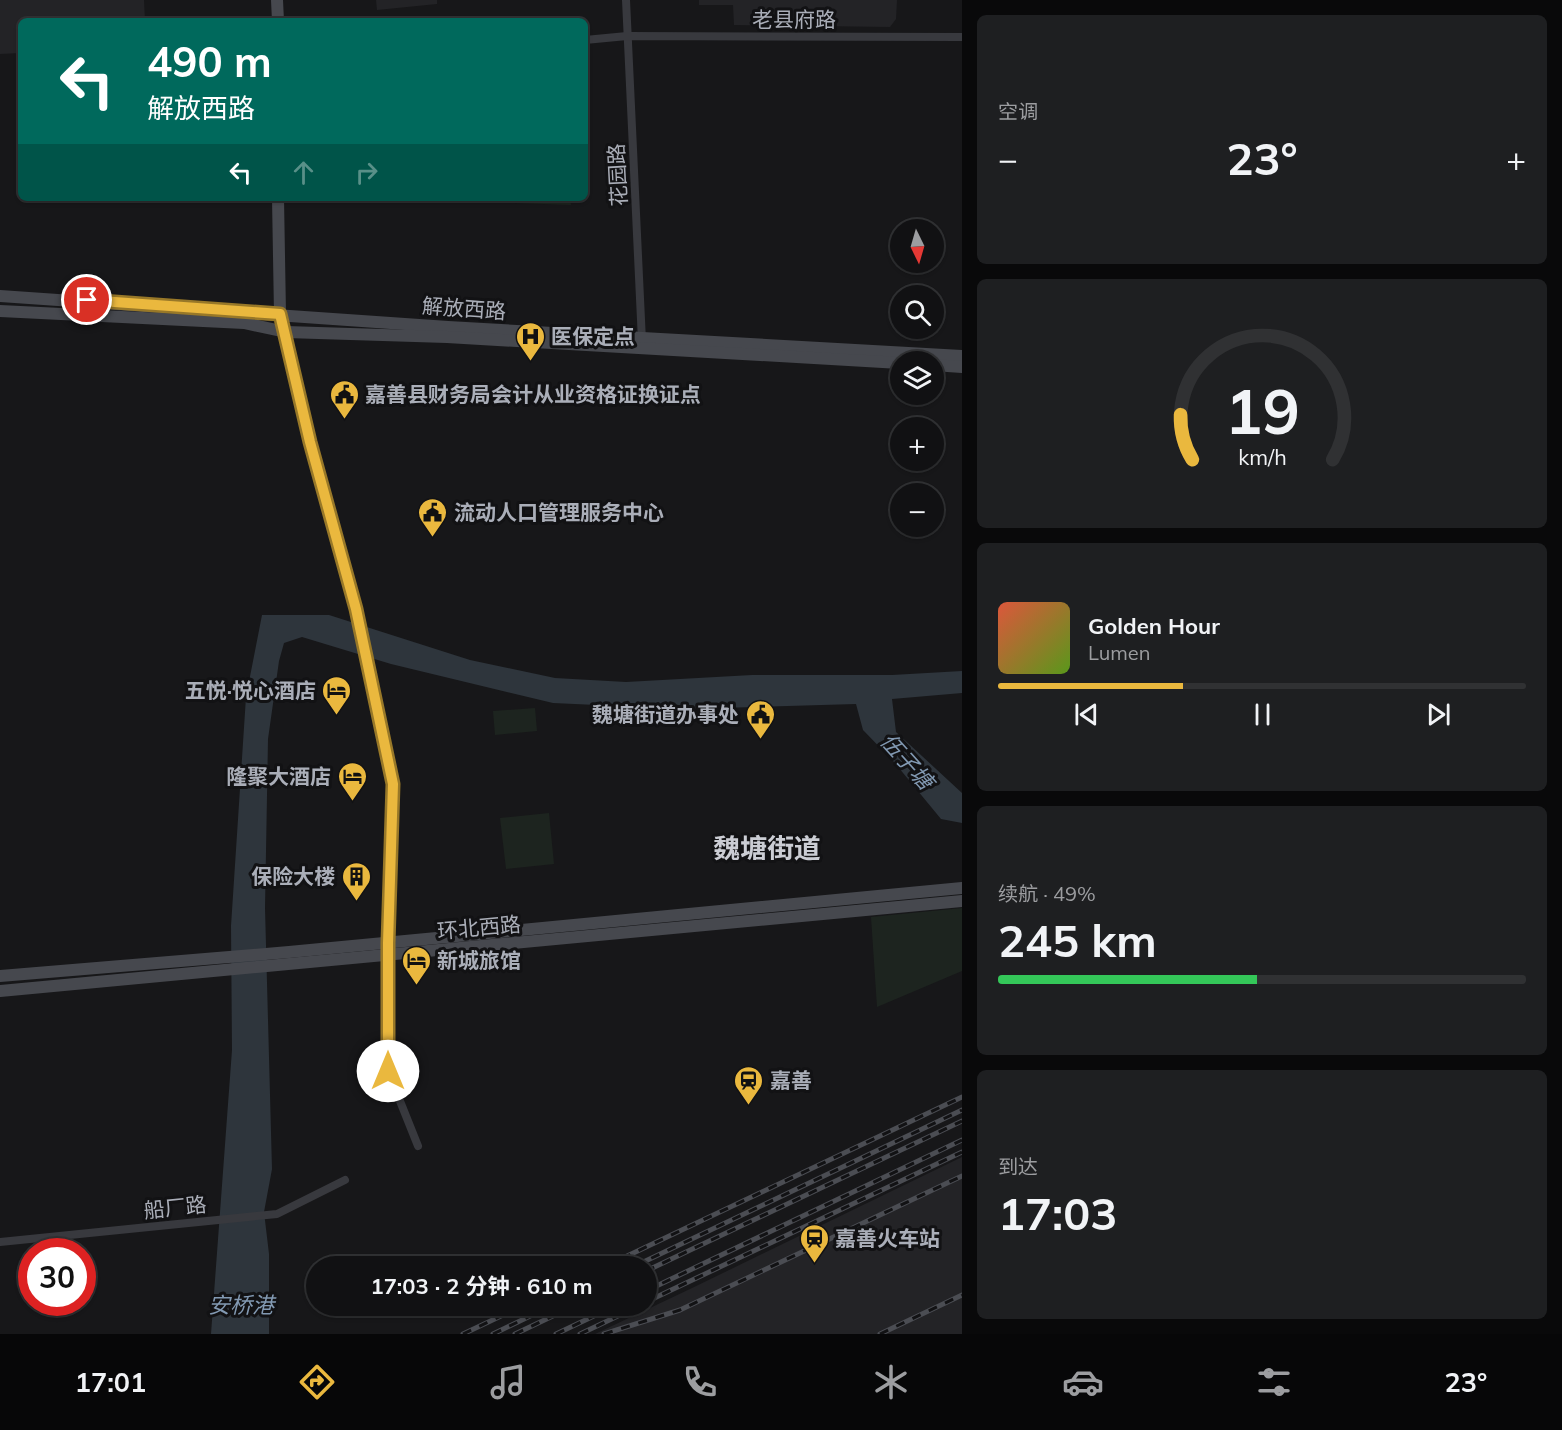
<!DOCTYPE html>
<html lang="zh">
<meta charset="utf-8">
<style>
body{margin:0;font-family:Mulish,"Noto Sans SC",sans-serif;background:#1e1f21;color:#f1f3f6;height:100vh;display:flex;flex-direction:column;font-size:22px;white-space:nowrap}
*{box-sizing:border-box;margin:0}
p{font-size:20px;color:#9c9da0}
.icon{flex:none;width:33px;height:33px;fill:none;stroke:currentColor;stroke-width:2;stroke-linecap:round;stroke-linejoin:round}
.map{position:relative;flex:1;overflow:hidden}
.drawer{display:flex;flex-direction:column;gap:15px;padding:15px;background:#09090a;width:600px}
.drawer>*{flex:none}
.banner{position:absolute;left:18px;top:18px;width:570px;height:183px;border-radius:9px;box-shadow:0 2px 4px #0004,0 0 0 2px #303133;background:#00695c;color:#fff;overflow:hidden}
.needle{width:39px;rotate:175deg}
.buttons{position:absolute;left:890px;top:219px;display:grid;gap:12px}
.buttons a{display:grid;place-items:center;width:54px;height:54px;border-radius:50%;background:#111113;box-shadow:0 2px 4px #0004,0 0 0 2px #303133;font-size:30px}
.speed{position:absolute;left:18px;top:1238px;display:flex;gap:12px;font-size:30px;font-weight:700;text-align:center}
.speed>*{display:grid;place-content:center;width:78px;height:78px;border-radius:50%;background:#111113;box-shadow:0 2px 4px #0004,0 0 0 2px #303133;line-height:1}
.speed .limit{border:9px solid #d22;background:#fff;color:#111}
.pin{position:absolute;display:grid;place-items:center;width:51px;height:51px;color:#fff;margin:-26px;border:3px solid #fff;border-radius:50%;box-shadow:0 2px 6px #0007}
.me{position:absolute;width:66px;margin:-33px;rotate:0deg;stroke-linejoin:round;filter:drop-shadow(0 0 4px #0008)}
.turn{display:flex;align-items:center;gap:21px;height:126px;padding:0 30px;font-size:27px}
.turn .icon{width:78px;height:78px;stroke-width:2.5}
.turn b{display:block;font-size:42px;line-height:51px}
.lanes{display:flex;align-items:center;height:57px;padding:0 30px;background:#0003;justify-content:center;gap:30px;direction:ltr}
.lanes .off{opacity:.35}
.big{font-size:45px;font-weight:700;line-height:1.1}
.drawer .card{flex:1;display:flex;flex-direction:column;justify-content:center;gap:9px;min-width:0;padding:0 21px;border-radius:9px;background:#1e1f21}
.drawer .dial{align-items:center;gap:0}
.dial svg{height:156px;overflow:visible;fill:none;stroke:#303133;stroke-width:7;stroke-linecap:round;text-anchor:middle}
.dial text{fill:#f1f3f6;stroke:none}
.song{display:flex;align-items:center;gap:18px}
.cover{width:72px;height:72px;border-radius:9px;background:linear-gradient(135deg,hsl(10 70% 55%),hsl(90 70% 35%))}
.played{height:6px;border-radius:3px;background:linear-gradient(90deg,#eab83e 35%,#303133 35%)}
.keys{display:flex;justify-content:space-around;direction:ltr}
.heat{display:flex;justify-content:space-between;align-items:center;font-size:33px;direction:ltr}
.charge{height:9px;border-radius:4px;background:linear-gradient(90deg,#34c759 49%,#303133 0)}
.trip{position:absolute;left:306px;top:1256px;width:351px;height:60px;border-radius:30px;background:#111113;box-shadow:0 2px 4px #0004,0 0 0 2px #303133;font-weight:700;line-height:60px;text-align:center}
.dock{display:flex;height:96px;justify-content:space-around;align-items:center;background:#070708;color:#9c9da0}
.dock .icon{width:42px;height:42px}
.dock .on{color:#eab83e}
.dock b{font-size:27px;color:#f1f3f6}
main{display:flex;flex:1;min-height:0}
.map>svg:first-child{display:block}
.built{fill:#232326}
.green{fill:#1d241f}
.water{fill:#2e353c}
.lines{fill:none;stroke-linecap:round;stroke-linejoin:round}
.street{stroke:#38393e;stroke-width:8}
.secondary{stroke:#46484e;stroke-width:12}
.rail-casing{stroke:#4b4d53;stroke-width:5}
.rail{stroke:#121214;stroke-width:3;stroke-dasharray:9;stroke-linecap:butt}
.route-casing{stroke:#987828;stroke-width:15}
.route{stroke:#eab83e;stroke-width:10}
.labels{text-anchor:middle;dominant-baseline:central;stroke-width:6;stroke-linejoin:round;paint-order:stroke}
.street-label{font-size:21px;fill:#aaaeb8;stroke:#121214}
.poi-label{font-size:21px;font-weight:bold;fill:#aaaeb8;stroke:#121214;text-anchor:start}
.water-label{font-size:22px;font-style:italic;fill:#8299b2;stroke:#121214}
.district-label{font-size:27px;font-weight:bold;fill:#cbcdd4;stroke:#121214}
</style>
<main>
<div class="map">
<svg width="962" height="1334" viewBox="0 0 962 1334">
<rect width="100%" height="100%" fill="#171719"/>
<g class="built">
<polygon points="0,0 144,0 145,21 21,21 21,53 0,54"/>
<polygon points="376,0 437,0 437,4 377,10"/>
<polygon points="699,0 897,0 896,19 890,27 734,25 733,5 699,5"/>
<polygon points="962,1157 962,1334 595,1334 690,1289"/>
</g>
<g class="green">
<polygon points="429,198 570,198 571,205 435,200"/>
<polygon points="535,708 537,731 495,735 493,711"/>
<polygon points="549,813 554,864 506,869 500,818"/>
<polygon points="962,908 962,971 877,1007 871,917"/>
</g>
<polygon class="water" points="262,615 329,615 470,660 555,678 626,682 752,675 892,675 962,671 962,693 892,699 896,732 962,793 962,823 941,819 894,762 863,730 856,704 683,709 553,703 391,664 302,637 284,643 279,661 268,739 265,908 272,1169 264,1212 269,1254 269,1334 211,1334 232,1050 231,926 246,697"/>
<g class="lines">
<g class="street">
<polyline points="626,0 642,341"/>
<polyline points="585,40 627,36 962,37"/>
<polyline points="388,955 388,1071 418,1146"/>
<polyline points="0,1242 277,1214 345,1180"/>
</g>
<g class="secondary">
<polyline points="277,0 278,21"/>
<polyline points="278,198 280,314 310,442 356,609 393,784 388,951"/>
<polyline points="0,296 448,327 962,356"/>
<polyline points="0,311 244,323 286,332 447,337 900,363"/>
<polyline points="933,365 962,367"/>
<polyline points="0,976 289,952 962,888"/>
<polyline points="0,991 962,901"/>
</g>
<defs>
<g id="rail">
<polyline points="606,1266 962,1097"/>
<polyline points="635,1266 962,1110"/>
<polyline points="646,1271 962,1121"/>
<polyline points="646,1291 962,1140"/>
<polyline points="646,1302 962,1152"/>
<polyline points="463,1334 524,1305"/>
<polyline points="493,1334 553,1305"/>
<polyline points="515,1334 576,1305"/>
<polyline points="556,1334 617,1305"/>
<polyline points="580,1334 641,1305"/>
<polyline points="604,1334 680,1310 962,1176"/>
<polyline points="880,1334 962,1295"/>
</g>
</defs>
<use href="#rail" class="rail-casing"/>
<use href="#rail" class="rail"/>
</g>
<g class="lines">
<defs>
<polyline id="route" points="87,300 280,314 310,442 356,609 393,784 388,943 388,1071"/>
</defs>
<use href="#route" class="route-casing"/>
<use href="#route" class="route"/>
</g>
<defs>
<symbol id="hospital-pin" viewBox="-11 -11 22 30"><path d="M0 17L-7.5 6A9.5 9.5 0 1 1 7.5 6Z" fill="#eab83e" stroke="#121214"/><path d="M-5-5h3v3.5h4V-5h3V5h-3V1.5h-4V5h-3Z" fill="#111"/></symbol>
<symbol id="civic-pin" viewBox="-11 -11 22 30"><path d="M0 17L-7.5 6A9.5 9.5 0 1 1 7.5 6Z" fill="#eab83e" stroke="#121214"/><path d="M-.6-6.5H3V-4.5H.6V-3L4-1V1h2V6H-6V1h2V-1L-.6-3ZM-1.2 2.5V6h2.4V2.5Z" fill="#111"/></symbol>
<symbol id="hotel-pin" viewBox="-11 -11 22 30"><path d="M0 17L-7.5 6A9.5 9.5 0 1 1 7.5 6Z" fill="#eab83e" stroke="#121214"/><path d="M-6-4.5h1.5V1H6V5H4.5V3h-9V5H-6ZM-4 0a1.8 1.8 0 1 1 3.6 0ZM.5 0V-2.5h3Q6-2.5 6 0Z" fill="#111"/></symbol>
<symbol id="building-pin" viewBox="-11 -11 22 30"><path d="M0 17L-7.5 6A9.5 9.5 0 1 1 7.5 6Z" fill="#eab83e" stroke="#121214"/><path d="M-4-6H4V6H1V3H-1V6H-4ZM-2.5-4.3h1.7v1.8h-1.7ZM.8-4.3h1.7v1.8H.8ZM-2.5-1h1.7V.8h-1.7ZM.8-1h1.7V.8H.8Z" fill="#111"/></symbol>
<symbol id="station-pin" viewBox="-11 -11 22 30"><path d="M0 17L-7.5 6A9.5 9.5 0 1 1 7.5 6Z" fill="#eab83e" stroke="#121214"/><path d="M-3-6H3Q5-6 5-4V2Q5 4 3 4L4.5 6H3L1.5 4h-3L-3 6H-4.5L-3 4Q-5 4-5 2V-4Q-5-6-3-6ZM-3.5-4v3h7v-3ZM-3.5 1v1.5H-2V1ZM2 1v1.5H3.5V1Z" fill="#111"/></symbol>
</defs>
<g fill-rule="evenodd">
<use href="#hospital-pin" x="514" y="320" width="33" height="45"/>
<use href="#civic-pin" x="328" y="378" width="33" height="45"/>
<use href="#civic-pin" x="416" y="496" width="33" height="45"/>
<use href="#hotel-pin" x="320" y="674" width="33" height="45"/>
<use href="#civic-pin" x="744" y="698" width="33" height="45"/>
<use href="#hotel-pin" x="336" y="760" width="33" height="45"/>
<use href="#building-pin" x="340" y="860" width="33" height="45"/>
<use href="#hotel-pin" x="400" y="944" width="33" height="45"/>
<use href="#station-pin" x="732" y="1064" width="33" height="45"/>
<use href="#station-pin" x="798" y="1222" width="33" height="45"/>
</g>
<g class="labels">
<g class="street-label">
<text x="794" y="19">老县府路</text>
<text transform="translate(617 175) rotate(-93)">花园路</text>
<text transform="translate(464 308) rotate(4)">解放西路</text>
<text transform="translate(479 927) rotate(-5)">环北西路</text>
<text transform="translate(175 1207) rotate(-6)">船厂路</text>
</g>
<g class="poi-label">
<text x="551" y="336">医保定点</text>
<text x="365" y="394">嘉善县财务局会计从业资格证换证点</text>
<text x="454" y="512">流动人口管理服务中心</text>
<text x="316" y="690" text-anchor="end">五悦·悦心酒店</text>
<text x="739" y="714" text-anchor="end">魏塘街道办事处</text>
<text x="331" y="776" text-anchor="end">隆聚大酒店</text>
<text x="335" y="876" text-anchor="end">保险大楼</text>
<text x="437" y="960">新城旅馆</text>
<text x="770" y="1080">嘉善</text>
<text x="835" y="1238">嘉善火车站</text>
</g>
<g class="water-label">
<text transform="translate(907 761) rotate(48)">伍子塘</text>
<text x="241" y="1305">安桥港</text>
</g>
<g class="district-label">
<text x="767" y="848">魏塘街道</text>
</g>
</g>
</svg>
<div class="buttons">
<a><svg class="needle" viewBox="-14 -14 28 28"><path d="M0-13l5 13h-10z" fill="#e53935"/><path d="M0 13l5-13h-10z" fill="#9c9da0"/></svg></a>
<a><svg class="icon" aria-label="search" viewBox="0 0 24 24"><circle cx="10" cy="10" r="6"/><path d="M15 15l6 6"/></svg></a>
<a><svg class="icon" aria-label="layers" viewBox="0 0 24 24"><path d="M12 4l9 5-9 5-9-5zM3 14l9 5 9-5"/></svg></a>
<a>+</a>
<a>−</a>
</div>
<div class="speed"><div class="limit">30</div></div>
<div class="pin" style="left:87px;top:300px;background:#d93025"><svg class="icon" aria-label="arrive" viewBox="0 0 24 24"><path d="M6 21V4h12l-3 4 3 4H6"/></svg></div>
<svg class="me" style="left:388px;top:1071px" viewBox="-20 -20 40 40"><circle r="19" fill="#fff"/><path d="M0-13L10 11 0 6-10 11z" fill="#eab83e"/></svg>
<div class="trip">17:03 · 2 分钟 · 610 m</div>
<div class="banner">
<div class="turn"><svg class="icon" aria-label="left" viewBox="0 0 24 24"><path d="M17 20v-9H6M10 6l-5 5 5 5"/></svg><div><b>490 m</b>解放西路</div></div>
<div class="lanes"><svg class="icon" aria-label="left" viewBox="0 0 24 24"><path d="M17 20v-9H6M10 6l-5 5 5 5"/></svg><svg class="icon off" aria-label="ahead" viewBox="0 0 24 24"><path d="M12 20V5M6 11l6-6 6 6"/></svg><svg class="icon off" aria-label="right" viewBox="0 0 24 24"><path d="M7 20v-9h11M14 6l5 5-5 5"/></svg></div>
</div>
</div>
<section class="drawer">
<div class="card"><p>空调</p>
<div class="heat"><a>−</a><b class="big">23°</b><a>+</a></div>
</div>
<div class="card dial"><svg viewBox="0 0 100 80">
<path d="M14 69A42 42 0 1 1 86 69"/>
<path d="M14 69A42 42 0 0 1 8 46" stroke="#eab83e"/>
<text x="50" y="56" font-size="32" font-weight="700">19</text>
<text x="50" y="72" font-size="11">km/h</text>
</svg></div>
<div class="card">
<div class="song"><i class="cover"></i><div><b>Golden Hour</b><p>Lumen</p></div></div>
<div class="played"></div>
<div class="keys"><svg class="icon" aria-label="previous" viewBox="0 0 24 24"><path d="M18 5L8 12l10 7zM5 5v14"/></svg><svg class="icon" aria-label="pause" viewBox="0 0 24 24"><path d="M8 5v14M16 5v14"/></svg><svg class="icon" aria-label="next" viewBox="0 0 24 24"><path d="M6 5l10 7-10 7zM19 5v14"/></svg></div>
</div>
<div class="card"><p>续航 · 49%</p><b class="big">245 km</b><div class="charge"></div></div>
<div class="card"><p>到达</p><b class="big">17:03</b></div>
</section>
</main>
<nav class="dock">
<b>17:01</b>
<svg class="icon on" aria-label="directions" viewBox="0 0 24 24"><path d="M12 3l9 9-9 9-9-9zM9 14v-3h6M13 9l2 2-2 2"/></svg>
<svg class="icon" aria-label="music" viewBox="0 0 24 24"><path d="M9 18V5l10-2v13"/><circle cx="6" cy="18" r="3"/><circle cx="16" cy="16" r="3"/></svg>
<svg class="icon" aria-label="phone" viewBox="0 0 24 24"><path d="M5 4h4l2 5-3 2q2 4 5 5l2-3 5 2v4C11 20 4 13 5 4z"/></svg>
<svg class="icon" aria-label="climate" viewBox="0 0 24 24"><path d="M12 3v18M4 7l16 10M4 17L20 7"/></svg>
<svg class="icon" aria-label="car" viewBox="0 0 24 24"><path d="M5 17H2v-5l4-1 3-4h7l3 4 3 1v5h-3M9 17h6M6 11h13"/><circle cx="7" cy="17" r="2"/><circle cx="17" cy="17" r="2"/></svg>
<svg class="icon" aria-label="filters" viewBox="0 0 24 24"><path d="M4 7h16M4 17h16"/><circle cx="9" cy="7" r="2"/><circle cx="15" cy="17" r="2"/></svg>
<b>23°</b>
</nav>
